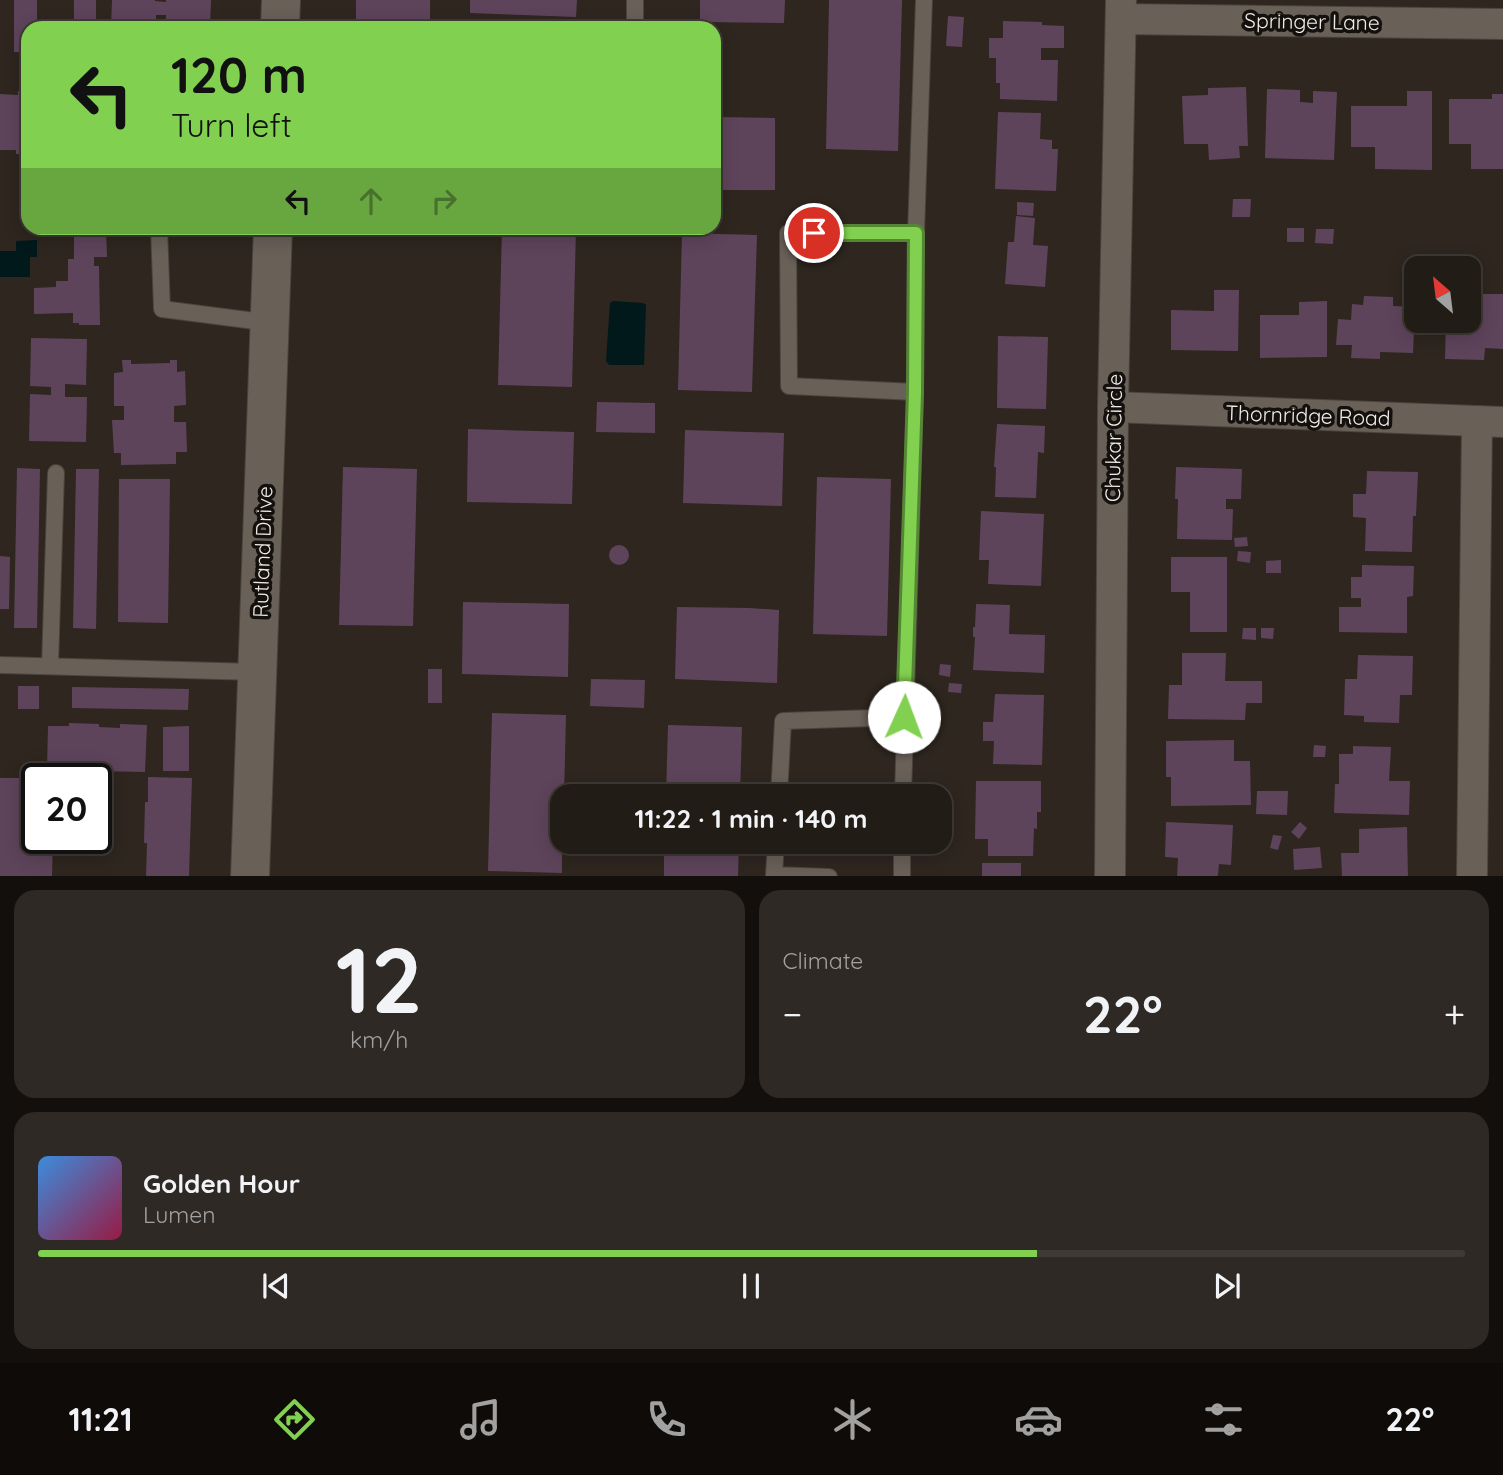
<!DOCTYPE html>
<meta charset="utf-8">
<style>
body{margin:0;font-family:Quicksand,sans-serif;background:#2e2924;color:#f1f3f6;height:100vh;display:flex;flex-direction:column;font-size:26px;white-space:nowrap}
*{box-sizing:border-box;margin:0}
p{font-size:23px;color:#a2a1a1}
.icon{flex:none;width:38px;height:38px;fill:none;stroke:currentColor;stroke-width:2;stroke-linecap:round;stroke-linejoin:round}
.map{position:relative;height:876px;overflow:hidden}
.drawer{display:flex;flex-direction:column;gap:14px;padding:14px;background:#130f0d;flex:1}
.drawer>*{flex:none}
.banner{position:absolute;left:21px;top:21px;width:700px;height:214px;border-radius:21px;box-shadow:0 4px 18px #0003,0 0 0 2px #3f3a36;background:#82d04f;color:#111;overflow:hidden}
.needle{width:46px;rotate:332deg}
.controls{position:absolute;left:1404px;top:256px;display:grid;gap:14px}
.controls a{display:grid;place-items:center;width:77px;height:77px;border-radius:14px;background:#221c17;box-shadow:0 4px 18px #0003,0 0 0 2px #3f3a36;font-size:35px}
.speed{position:absolute;left:21px;top:763px;display:flex;gap:14px;font-size:35px;font-weight:700;text-align:center}
.speed>*{display:grid;place-content:center;width:91px;height:91px;border-radius:50%;background:#221c17;box-shadow:0 4px 18px #0003,0 0 0 2px #3f3a36;line-height:1}
.speed .limit{border:4px solid #111;border-radius:10px;background:#fff;color:#111}
.pin{position:absolute;display:grid;place-items:center;width:60px;height:60px;color:#fff;margin:-30px;border:4px solid #fff;border-radius:50%;box-shadow:0 2px 7px #0007}
.me{position:absolute;width:77px;margin:-38px;rotate:2deg;stroke-linejoin:round;filter:drop-shadow(0 0 5px #0008)}
.turn{display:flex;align-items:center;gap:24px;height:147px;padding:0 35px;font-size:32px}
.turn .icon{width:91px;height:91px;stroke-width:2.5}
.turn b{display:block;font-size:49px;line-height:60px}
.lanes{display:flex;align-items:center;height:66px;padding:0 35px;background:#0003;justify-content:center;gap:35px;direction:ltr}
.lanes .off{opacity:.35}
.big{font-size:52px;font-weight:700;line-height:1.1}
.drawer .card{flex:1;display:flex;flex-direction:column;justify-content:center;gap:10px;min-width:0;padding:0 24px;border-radius:21px;background:#2e2924}
.drawer .dial{align-items:center;gap:0}
.dial b{font-size:91px;line-height:1}
.song{display:flex;align-items:center;gap:21px}
.cover{width:84px;height:84px;border-radius:10px;background:linear-gradient(135deg,hsl(210 70% 55%),hsl(340 70% 35%))}
.played{height:7px;border-radius:4px;background:linear-gradient(90deg,#82d04f 70%,#3f3a36 70%)}
.keys{display:flex;justify-content:space-around;direction:ltr}
.heat{display:flex;justify-content:space-between;align-items:center;font-size:38px;direction:ltr}
.drawer .tiles{flex:1;display:grid;gap:14px;grid-template-columns:1fr 1fr}
.card:last-child{grid-column:span 2}
.trip{position:absolute;left:550px;top:784px;width:402px;height:70px;border-radius:21px;background:#221c17;box-shadow:0 4px 18px #0003,0 0 0 2px #3f3a36;font-weight:700;line-height:70px;text-align:center}
.menu{display:flex;height:112px;justify-content:space-around;align-items:center;background:#0e0b09;color:#a2a1a1}
.menu .icon{width:49px;height:49px}
.menu .active{color:#82d04f}
.menu b{font-size:32px;color:#f1f3f6}
.map>svg:first-child{display:block}
.green{fill:#343c1d}
.water{fill:#01191a}
.building{fill:#5e445b}
.lines{fill:none;stroke-linecap:round;stroke-linejoin:round}
.service-casing{stroke:#4a443d;stroke-width:18}
.minor-casing{stroke:#4a443d;stroke-width:32}
.tertiary-casing{stroke:#4a443d;stroke-width:40}
.service{stroke:#696058;stroke-width:16}
.minor{stroke:#696058;stroke-width:30}
.tertiary{stroke:#696058;stroke-width:38}
.route-casing{stroke:#548733;stroke-width:18}
.route{stroke:#82d04f;stroke-width:12}
.labels{text-anchor:middle;dominant-baseline:central;stroke-width:7;stroke-linejoin:round;paint-order:stroke}
.street-label{font-size:21px;fill:#f0ebe6;stroke:#13100d}
</style>
<div class="map">
<svg width="1503" height="877" viewBox="0 0 1503 877">
<rect width="100%" height="100%" fill="#2e261f"/>
<polygon class="green" points="593,228 665,228 665,233 593,232"/>
<g class="water">
<polygon points="37,240 37,257 30,257 30,277 0,277 0,251 16,251 16,241"/>
<polygon points="613,301 643,303 646,305 644,365 609,365 606,361 610,303"/>
</g>
<g class="building">
<polygon points="14,0 37,0 37,28 28,28 28,52 14,52"/>
<rect x="74" y="0" width="22" height="28"/>
<polygon points="112,0 155,0 155,1 166,2 166,0 211,0 210,28 165,28 166,15 156,15 156,28 111,28"/>
<rect x="356" y="0" width="74" height="28"/>
<polygon points="470,0 577,0 576,17 470,13"/>
<polygon points="700,0 785,0 784,23 700,22"/>
<polygon points="829,0 902,0 898,151 826,149"/>
<polygon points="948,16 964,17 962,47 946,46"/>
<polygon points="1003,21 1042,22 1042,25 1064,26 1064,48 1041,48 1041,60 1058,60 1057,101 1000,99 1000,83 996,83 996,58 989,58 989,38 1003,38"/>
<polygon points="1246,87 1248,146 1239,146 1240,158 1209,160 1208,144 1184,144 1182,96 1208,95 1208,88"/>
<polygon points="1267,89 1300,90 1300,102 1313,103 1313,91 1337,92 1334,160 1265,158"/>
<polygon points="18,91 28,91 28,155 16,154 16,150 0,150 0,94 18,95"/>
<polygon points="1407,91 1432,91 1432,170 1375,169 1375,147 1351,147 1351,106 1407,106"/>
<polygon points="1492,94 1503,94 1503,169 1471,169 1471,144 1449,144 1449,99 1492,99"/>
<polygon points="998,112 1041,113 1040,139 1052,140 1052,149 1058,149 1056,191 995,189"/>
<polygon points="714,117 775,118 775,190 714,190"/>
<polygon points="1233,199 1251,199 1250,217 1232,217"/>
<polygon points="1017,202 1034,203 1033,216 1017,215"/>
<polygon points="1016,216 1035,218 1033,245 1048,246 1045,287 1005,284 1008,242 1014,242"/>
<polygon points="66,228 106,228 107,257 94,257 94,266 99,266 100,325 79,325 79,323 73,323 73,313 34,314 34,288 56,287 56,281 68,281 68,259 74,259 74,235 66,235"/>
<polygon points="502,228 576,229 572,387 498,385"/>
<rect x="1287" y="228" width="17" height="14"/>
<polygon points="1316,229 1334,229 1333,244 1315,243"/>
<polygon points="682,233 757,235 752,392 678,390"/>
<polygon points="1468,277 1477,277 1477,294 1503,294 1503,349 1485,348 1484,360 1445,359 1446,320 1468,320"/>
<polygon points="1214,290 1239,290 1238,351 1171,350 1171,310 1214,311"/>
<polygon points="1364,296 1393,297 1393,306 1415,307 1413,353 1380,352 1380,359 1351,358 1352,345 1336,345 1338,319 1351,320 1352,304 1363,305"/>
<polygon points="1327,301 1327,357 1260,358 1260,315 1299,315 1299,302"/>
<polygon points="998,336 1048,337 1046,409 997,408"/>
<polygon points="31,338 87,339 86,385 65,384 65,397 87,397 86,442 29,441 30,394 51,395 51,387 30,386"/>
<polygon points="122,360 131,360 131,364 170,363 170,360 177,360 177,372 185,371 186,405 174,406 174,422 186,422 187,452 176,452 176,464 121,465 121,453 114,453 112,420 124,420 124,406 114,406 114,373 123,372"/>
<polygon points="597,402 655,403 655,433 596,432"/>
<polygon points="997,424 1045,426 1044,453 1038,452 1036,498 995,497 996,467 994,467"/>
<polygon points="468,429 574,432 572,504 467,502"/>
<polygon points="685,430 784,433 782,506 683,503"/>
<polygon points="343,467 417,469 413,626 339,625"/>
<polygon points="1176,467 1242,469 1241,499 1226,499 1226,509 1233,509 1232,540 1177,539 1178,499 1175,499"/>
<polygon points="17,468 40,469 37,628 14,628"/>
<polygon points="76,469 99,469 96,629 73,628"/>
<polygon points="1367,471 1418,472 1416,516 1413,516 1412,552 1365,551 1366,518 1353,517 1353,494 1366,494"/>
<polygon points="817,477 891,479 887,636 813,634"/>
<polygon points="119,479 170,479 168,623 118,622"/>
<polygon points="981,511 1044,514 1041,586 988,584 989,560 979,560"/>
<polygon points="1247,537 1248,546 1235,547 1234,538"/>
<circle cx="619" cy="555" r="10"/>
<polygon points="1238,551 1251,552 1250,563 1237,561"/>
<polygon points="0,556 10,557 9,609 0,609"/>
<polygon points="1171,557 1227,557 1227,632 1190,632 1190,592 1171,592"/>
<polygon points="1281,560 1281,573 1266,573 1266,561"/>
<polygon points="1362,565 1414,566 1413,596 1407,597 1407,633 1339,632 1339,607 1361,607 1361,598 1351,598 1351,577 1362,577"/>
<polygon points="463,602 569,604 568,677 462,674"/>
<polygon points="976,604 1010,605 1009,634 1045,635 1044,673 973,670 975,637 973,637 973,627 975,627"/>
<polygon points="677,607 749,608 779,610 777,683 675,679"/>
<polygon points="1243,628 1256,628 1256,640 1242,639"/>
<polygon points="1261,628 1274,628 1273,639 1261,638"/>
<polygon points="1182,653 1226,653 1225,681 1262,681 1262,703 1246,703 1245,720 1168,719 1169,685 1182,685"/>
<polygon points="1358,655 1413,656 1412,695 1400,695 1399,723 1364,722 1364,716 1344,715 1345,679 1357,679"/>
<polygon points="940,664 951,665 950,677 939,675"/>
<rect x="428" y="669" width="14" height="34"/>
<polygon points="591,679 645,680 644,708 590,706"/>
<polygon points="949,683 962,684 961,693 948,692"/>
<rect x="18" y="686" width="21" height="23"/>
<polygon points="72,687 189,689 188,710 72,708"/>
<polygon points="995,694 1044,695 1042,765 993,764 994,741 983,741 983,722 993,722"/>
<polygon points="492,713 566,715 564,796 562,796 562,873 488,871"/>
<polygon points="69,723 99,724 99,727 120,728 120,724 147,725 145,772 47,770 48,726 69,726"/>
<polygon points="668,725 742,727 740,796 666,796"/>
<polygon points="189,726 189,771 163,771 163,727"/>
<polygon points="1234,740 1234,761 1250,761 1251,805 1171,806 1171,777 1166,777 1166,741"/>
<polygon points="1314,745 1326,746 1325,757 1313,757"/>
<polygon points="1353,746 1391,747 1389,781 1410,781 1409,815 1334,813 1335,784 1339,784 1339,754 1353,754"/>
<polygon points="148,777 192,778 189,877 146,877 147,843 144,843 145,802 148,802"/>
<polygon points="0,778 37,778 37,838 53,838 52,877 0,877"/>
<polygon points="976,781 1041,781 1041,812 1037,812 1037,829 1034,828 1033,856 988,856 988,839 975,839"/>
<polygon points="1257,791 1288,791 1287,815 1256,814"/>
<polygon points="1166,822 1233,825 1231,865 1219,864 1218,875 1216,877 1177,877 1178,858 1165,857"/>
<polygon points="1300,822 1307,828 1299,839 1291,832"/>
<polygon points="1407,827 1408,877 1342,877 1341,853 1359,853 1359,829"/>
<polygon points="1273,835 1282,836 1278,850 1270,848"/>
<polygon points="664,842 739,842 738,877 664,877"/>
<polygon points="1320,847 1322,868 1294,870 1293,849"/>
<rect x="982" y="863" width="39" height="14"/>
</g>
<g class="lines">
<defs>
<g id="service">
<polyline points="635,28 635,0"/>
<polyline points="159,228 162,309 270,323"/>
<polyline points="915,392 789,386 788,233 916,233"/>
<polyline points="0,665 258,672"/>
<polyline points="50,666 56,473"/>
<polyline points="779,796 783,721 904,717"/>
<polyline points="903,796 915,392 916,233 924,0"/>
<polyline points="776,842 774,875 829,877"/>
<polyline points="902,877 902,842"/>
</g>
<g id="minor">
<polyline points="1121,19 1503,24"/>
<polyline points="1113,407 1503,422"/>
<polyline points="1110,877 1113,407 1121,0"/>
<polyline points="1472,877 1477,421"/>
</g>
<g id="tertiary">
<polyline points="280,28 281,0"/>
<polyline points="250,877 273,228"/>
</g>
</defs>
<use href="#service" class="service-casing"/>
<use href="#minor" class="minor-casing"/>
<use href="#tertiary" class="tertiary-casing"/>
<use href="#service" class="service"/>
<use href="#minor" class="minor"/>
<use href="#tertiary" class="tertiary"/>
</g>
<g class="lines">
<defs>
<polyline id="route" points="814,233 916,233 915,393 904,717"/>
</defs>
<use href="#route" class="route-casing"/>
<use href="#route" class="route"/>
</g>
<g class="labels">
<g class="street-label">
<text transform="translate(1312 21) rotate(1)">Springer Lane</text>
<text transform="translate(1308 415) rotate(2)">Thornridge Road</text>
<text transform="translate(1113 438) rotate(-89)">Chukar Circle</text>
<text transform="translate(262 552) rotate(-88)">Rutland Drive</text>
</g>
</g>
</svg>
<div class="controls">
<a><svg class="needle" viewBox="-14 -14 28 28"><path d="M0-13l5 13h-10z" fill="#e53935"/><path d="M0 13l5-13h-10z" fill="#a2a1a1"/></svg></a>
</div>
<div class="speed"><div class="limit">20</div></div>
<div class="pin" style="left:814px;top:233px;background:#d93025"><svg class="icon" aria-label="arrive" viewBox="0 0 24 24"><path d="M6 21V4h12l-3 4 3 4H6"/></svg></div>
<svg class="me" style="left:904px;top:717px" viewBox="-20 -20 40 40"><circle r="19" fill="#fff"/><path d="M0-13L10 11 0 6-10 11z" fill="#82d04f"/></svg>
<div class="trip">11:22 · 1 min · 140 m</div>
<div class="banner">
<div class="turn"><svg class="icon" aria-label="left" viewBox="0 0 24 24"><path d="M17 20v-9H6M10 6l-5 5 5 5"/></svg><div><b>120 m</b>Turn left</div></div>
<div class="lanes"><svg class="icon" aria-label="left" viewBox="0 0 24 24"><path d="M17 20v-9H6M10 6l-5 5 5 5"/></svg><svg class="icon off" aria-label="ahead" viewBox="0 0 24 24"><path d="M12 20V5M6 11l6-6 6 6"/></svg><svg class="icon off" aria-label="right" viewBox="0 0 24 24"><path d="M7 20v-9h11M14 6l5 5-5 5"/></svg></div>
</div>
</div>
<section class="drawer">
<div class="tiles">
<div class="card dial"><b>12</b><p>km/h</p></div>
<div class="card"><p>Climate</p>
<div class="heat"><a>−</a><b class="big">22°</b><a>+</a></div>
</div>
<div class="card">
<div class="song"><i class="cover"></i><div><b>Golden Hour</b><p>Lumen</p></div></div>
<div class="played"></div>
<div class="keys"><svg class="icon" aria-label="previous" viewBox="0 0 24 24"><path d="M18 5L8 12l10 7zM5 5v14"/></svg><svg class="icon" aria-label="pause" viewBox="0 0 24 24"><path d="M8 5v14M16 5v14"/></svg><svg class="icon" aria-label="next" viewBox="0 0 24 24"><path d="M6 5l10 7-10 7zM19 5v14"/></svg></div>
</div>
</div>
</section>
<nav class="menu">
<b>11:21</b>
<svg class="icon active" aria-label="directions" viewBox="0 0 24 24"><path d="M12 3l9 9-9 9-9-9zM9 14v-3h6M13 9l2 2-2 2"/></svg>
<svg class="icon" aria-label="music" viewBox="0 0 24 24"><path d="M9 18V5l10-2v13"/><circle cx="6" cy="18" r="3"/><circle cx="16" cy="16" r="3"/></svg>
<svg class="icon" aria-label="phone" viewBox="0 0 24 24"><path d="M5 4h4l2 5-3 2q2 4 5 5l2-3 5 2v4C11 20 4 13 5 4z"/></svg>
<svg class="icon" aria-label="climate" viewBox="0 0 24 24"><path d="M12 3v18M4 7l16 10M4 17L20 7"/></svg>
<svg class="icon" aria-label="car" viewBox="0 0 24 24"><path d="M5 17H2v-5l4-1 3-4h7l3 4 3 1v5h-3M9 17h6M6 11h13"/><circle cx="7" cy="17" r="2"/><circle cx="17" cy="17" r="2"/></svg>
<svg class="icon" aria-label="filters" viewBox="0 0 24 24"><path d="M4 7h16M4 17h16"/><circle cx="9" cy="7" r="2"/><circle cx="15" cy="17" r="2"/></svg>
<b>22°</b>
</nav>
